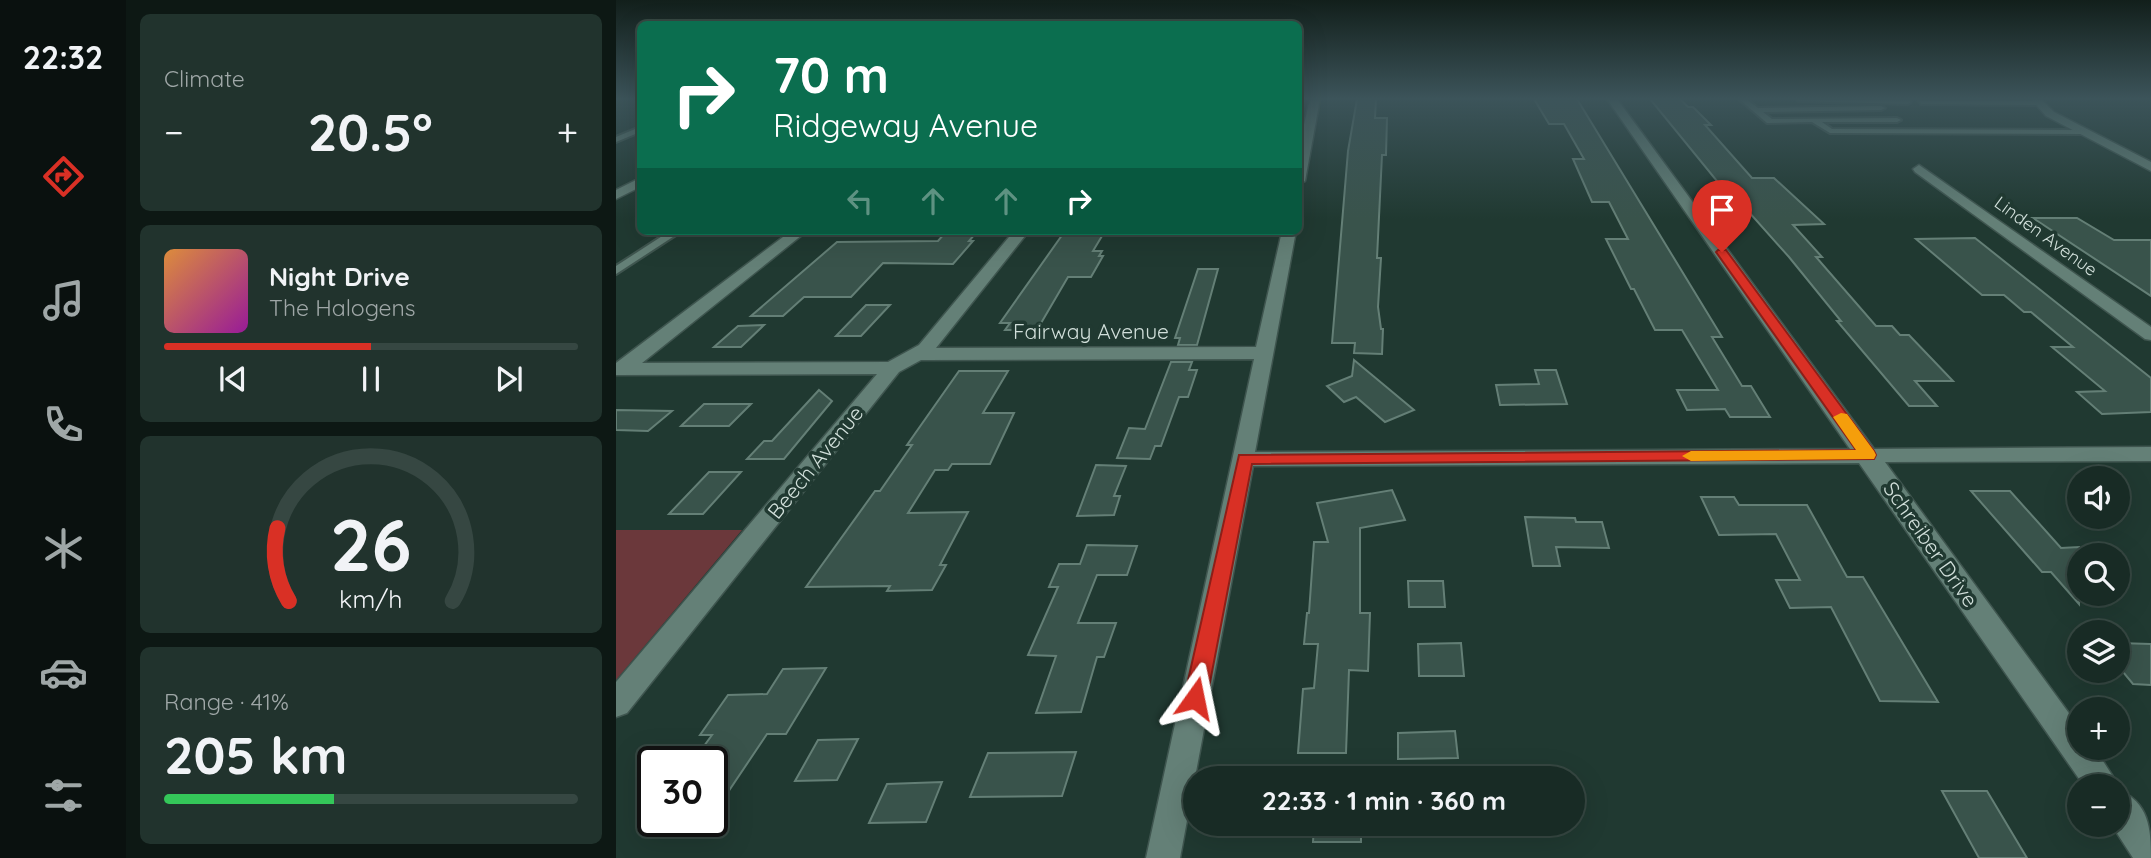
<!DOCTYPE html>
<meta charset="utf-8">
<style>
body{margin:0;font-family:Quicksand,sans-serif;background:#21332d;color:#f1f3f6;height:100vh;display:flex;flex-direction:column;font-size:26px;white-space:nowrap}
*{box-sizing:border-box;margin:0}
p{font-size:23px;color:#9fa7a7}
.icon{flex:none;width:38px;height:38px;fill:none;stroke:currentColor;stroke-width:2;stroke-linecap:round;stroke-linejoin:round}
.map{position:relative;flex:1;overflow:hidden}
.sheet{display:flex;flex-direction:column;gap:14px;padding:14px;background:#0d1814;width:490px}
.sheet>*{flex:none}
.hud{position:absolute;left:21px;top:21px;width:665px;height:214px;border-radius:10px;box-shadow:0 7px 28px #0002,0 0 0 2px #364742;background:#0b6e4f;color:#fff;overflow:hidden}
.controls{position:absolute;left:1451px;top:466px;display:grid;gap:14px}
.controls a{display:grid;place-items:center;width:63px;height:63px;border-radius:50%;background:#182b25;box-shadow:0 7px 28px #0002,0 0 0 2px #364742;font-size:35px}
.speed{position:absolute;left:21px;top:746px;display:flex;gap:14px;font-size:35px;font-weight:700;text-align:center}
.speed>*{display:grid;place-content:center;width:91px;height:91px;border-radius:50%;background:#182b25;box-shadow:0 7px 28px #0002,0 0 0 2px #364742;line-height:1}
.speed .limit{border:4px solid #111;border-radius:10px;background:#fff;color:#111}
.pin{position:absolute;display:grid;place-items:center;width:60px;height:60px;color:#fff;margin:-72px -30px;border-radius:50% 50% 50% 0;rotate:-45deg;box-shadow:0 0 7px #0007}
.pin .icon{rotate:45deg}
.me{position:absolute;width:77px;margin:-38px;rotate:12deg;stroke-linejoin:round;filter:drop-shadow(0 0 5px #0008)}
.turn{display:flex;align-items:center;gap:24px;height:147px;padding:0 21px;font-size:32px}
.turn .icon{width:91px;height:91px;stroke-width:2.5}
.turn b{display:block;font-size:49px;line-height:60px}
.lanes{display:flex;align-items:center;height:66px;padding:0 21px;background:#0003;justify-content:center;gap:35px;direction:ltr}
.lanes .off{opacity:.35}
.big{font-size:52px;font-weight:800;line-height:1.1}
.sheet .widget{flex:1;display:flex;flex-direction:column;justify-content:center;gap:10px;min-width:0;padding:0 24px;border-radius:10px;background:#21332d}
.sheet .dial{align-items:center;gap:0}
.dial svg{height:182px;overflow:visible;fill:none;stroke:#364742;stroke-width:7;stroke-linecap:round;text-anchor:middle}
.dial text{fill:#f1f3f6;stroke:none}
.song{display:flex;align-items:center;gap:21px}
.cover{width:84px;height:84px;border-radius:10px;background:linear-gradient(135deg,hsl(30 70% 55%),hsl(300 70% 35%))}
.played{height:7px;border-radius:4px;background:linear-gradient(90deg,#d93025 50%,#364742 50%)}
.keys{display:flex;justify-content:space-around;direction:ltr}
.heat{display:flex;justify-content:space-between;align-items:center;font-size:38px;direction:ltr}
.charge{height:10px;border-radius:5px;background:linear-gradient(90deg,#34c759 41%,#364742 0)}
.trip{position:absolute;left:567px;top:766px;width:402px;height:70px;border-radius:35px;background:#182b25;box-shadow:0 7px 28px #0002,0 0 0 2px #364742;font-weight:800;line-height:70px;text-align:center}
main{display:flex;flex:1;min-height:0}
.tabs{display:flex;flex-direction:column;width:126px;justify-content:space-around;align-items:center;background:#0a110f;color:#9fa7a7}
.tabs .icon{width:49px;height:49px}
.tabs .current{color:#d93025}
.tabs b{font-size:32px;color:#f1f3f6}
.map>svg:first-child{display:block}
.green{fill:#6b383b}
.building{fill:#39534b;stroke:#647f76;stroke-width:2}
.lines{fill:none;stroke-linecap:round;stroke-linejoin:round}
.service-casing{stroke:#3f554f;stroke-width:4}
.minor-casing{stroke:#3f554f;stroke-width:3}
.tertiary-casing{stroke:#3f554f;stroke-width:3}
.service{fill:#648077;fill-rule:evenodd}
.minor{fill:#648077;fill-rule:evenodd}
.tertiary{fill:#648077;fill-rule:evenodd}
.route{fill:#d93025;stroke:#8d1f18;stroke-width:2}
.slow{fill:#f59e0b}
.labels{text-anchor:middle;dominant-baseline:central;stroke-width:7;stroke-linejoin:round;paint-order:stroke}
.far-street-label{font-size:18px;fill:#d1dfda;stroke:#203931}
.street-label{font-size:21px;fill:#d1dfda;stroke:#203931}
</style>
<main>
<nav class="tabs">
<b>22:32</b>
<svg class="icon current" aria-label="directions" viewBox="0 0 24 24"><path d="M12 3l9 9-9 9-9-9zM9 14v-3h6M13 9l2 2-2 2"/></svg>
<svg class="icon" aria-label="music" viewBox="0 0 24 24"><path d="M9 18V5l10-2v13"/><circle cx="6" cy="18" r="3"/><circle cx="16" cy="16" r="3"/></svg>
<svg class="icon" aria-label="phone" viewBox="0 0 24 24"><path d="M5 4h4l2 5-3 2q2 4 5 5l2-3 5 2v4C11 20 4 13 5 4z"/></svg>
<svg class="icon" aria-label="climate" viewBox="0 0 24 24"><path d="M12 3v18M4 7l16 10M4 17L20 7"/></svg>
<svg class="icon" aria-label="car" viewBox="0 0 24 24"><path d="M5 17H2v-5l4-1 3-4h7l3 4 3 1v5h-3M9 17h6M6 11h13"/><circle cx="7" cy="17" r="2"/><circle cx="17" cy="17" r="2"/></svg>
<svg class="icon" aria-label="filters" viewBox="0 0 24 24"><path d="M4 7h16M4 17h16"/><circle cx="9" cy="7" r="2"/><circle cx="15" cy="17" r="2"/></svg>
</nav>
<section class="sheet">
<div class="widget"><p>Climate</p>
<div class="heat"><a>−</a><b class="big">20.5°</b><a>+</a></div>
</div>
<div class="widget">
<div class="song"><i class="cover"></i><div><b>Night Drive</b><p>The Halogens</p></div></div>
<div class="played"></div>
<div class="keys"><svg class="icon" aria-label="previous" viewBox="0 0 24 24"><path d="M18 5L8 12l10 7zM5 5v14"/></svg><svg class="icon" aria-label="pause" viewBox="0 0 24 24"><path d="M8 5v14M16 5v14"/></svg><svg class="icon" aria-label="next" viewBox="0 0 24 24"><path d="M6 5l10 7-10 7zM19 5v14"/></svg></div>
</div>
<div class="widget dial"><svg viewBox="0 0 100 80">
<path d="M14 69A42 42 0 1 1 86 69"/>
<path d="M14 69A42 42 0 0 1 9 37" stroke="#d93025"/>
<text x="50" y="56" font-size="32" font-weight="700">26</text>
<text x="50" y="72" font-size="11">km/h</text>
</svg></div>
<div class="widget"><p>Range · 41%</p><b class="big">205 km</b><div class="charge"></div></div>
</section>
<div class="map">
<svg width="1535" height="858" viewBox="0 0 1535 858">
<rect width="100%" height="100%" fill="#203931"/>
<polygon class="green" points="0,530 126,530 0,680"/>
<g class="building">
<polygon points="741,99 760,99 759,118 771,118 770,155 766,155 761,258 765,258 762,307 765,329 767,329 766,354 738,353 739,343 716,343 732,151"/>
<polygon points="918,99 961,99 1106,337 1096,337 1126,386 1135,386 1154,417 1114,417 1109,409 1071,410 1061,390 1102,390 1066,330 1039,330 1018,289 1015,289 990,239 1012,239 993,202 976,202 957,159 968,159 948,124 933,124"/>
<polygon points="1034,99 1064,99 1072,107 1077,107 1095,125 1089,125 1136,178 1158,178 1208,224 1177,225 1206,257 1200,257 1260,326 1276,326 1284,335 1293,335 1337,381 1299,381 1321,406 1293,406 1221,321 1225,321 1173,257 1124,202 1118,202"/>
<polygon points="1417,218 1461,218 1498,240 1535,240 1535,296"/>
<polygon points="449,231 489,231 477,251 486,251 483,256 487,256 475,277 452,277 421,330 389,330 394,323 384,323"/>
<polygon points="328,234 359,234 353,241 357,241 337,264 267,263 235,297 188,297 167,316 135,316 221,242 322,241"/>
<polygon points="1359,238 1535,378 1535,412 1486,414 1461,392 1489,391 1436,347 1457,347 1415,312 1408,312 1388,295 1366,295 1300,239"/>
<polygon points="582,269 602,269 581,345 562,345 564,338 559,338"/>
<polygon points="250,305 274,305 245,336 220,336"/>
<polygon points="148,325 125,347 98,347 122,326"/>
<polygon points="738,360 798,410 769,422 740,397 728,402 711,386 736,376"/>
<polygon points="555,362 576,362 573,370 581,370 572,397 563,397 545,446 539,446 534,459 501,458 513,428 529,429"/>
<polygon points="919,370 940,370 951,404 884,405 880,385 923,384"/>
<polygon points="343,371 392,371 367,413 398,413 374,464 336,464 332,470 319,470 292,513 352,512 324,565 330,565 316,590 271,591 274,586 190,587 259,491 264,491 296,445 291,445"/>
<polygon points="203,390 216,401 168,459 131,459 148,441 156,441"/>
<polygon points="88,404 135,404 113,426 65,426"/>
<polygon points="0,410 56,411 32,431 0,430"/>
<polygon points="480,465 510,466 498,496 504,496 498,515 461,516"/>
<polygon points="93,472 125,472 87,514 53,514"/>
<polygon points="776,490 789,520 744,528 744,613 754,613 752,671 733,670 730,753 682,753 687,689 698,688 702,644 688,644 691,613 693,613 698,542 712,542 701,503"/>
<polygon points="1355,491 1394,491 1445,548 1463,547 1463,604 1435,572 1426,572"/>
<polygon points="1085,497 1118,497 1123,505 1191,505 1231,577 1247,577 1322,702 1264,701 1215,607 1174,608 1160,580 1184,580 1160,534 1103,535"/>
<polygon points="909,517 959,518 960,522 986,522 993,548 940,547 944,566 917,566"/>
<polygon points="471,545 521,546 511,575 481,575 462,623 500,623 488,657 481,657 465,712 420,713 440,656 412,655 442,587 433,587 443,564 464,564"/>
<polygon points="792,581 827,581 829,607 793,607"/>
<polygon points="845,643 848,676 803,676 802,644"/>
<polygon points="1502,643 1535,644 1535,685 1517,684 1502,666"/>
<polygon points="210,668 170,734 151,734 96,816 96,761 77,761 96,735 84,735 112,695 151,694 167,669"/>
<polygon points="839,731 842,758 782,759 782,733"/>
<polygon points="242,739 221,780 179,781 202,740"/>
<polygon points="460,752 446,796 354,797 372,753"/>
<polygon points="326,782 310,822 253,823 271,784"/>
<polygon points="1326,791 1371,791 1411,858 1363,858"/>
<polygon points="698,824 745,824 745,842 697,842"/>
</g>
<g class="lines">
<defs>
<g id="service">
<polygon points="1123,99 1130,99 1142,108 1265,106 1269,108 1265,110 1147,112 1156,119 1281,118 1285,120 1281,122 1206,122 1216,129 1466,130 1470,132 1466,134 1214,133 1196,122 1151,123"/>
<polygon points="1180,99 1292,100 1295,102 1292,104 1183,101"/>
<polygon points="1303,101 1422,101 1426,103 1422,105 1305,104"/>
<polygon points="24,127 24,132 0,142 0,137"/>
<polygon points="54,231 66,231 0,274 0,266"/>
</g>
<g id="minor">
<polygon points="694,99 704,99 689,181 682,185 682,150"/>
<polygon points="991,99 1001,99 1258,449 1535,447 1535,461 1269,462 1463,727 1463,747 1478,747 1503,786 1502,790 1502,786 1468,786 1243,463 637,466 564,858 530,858 638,359 305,360 283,372 11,713 0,717 0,682 261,374 0,375 0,363 175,231 191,231 26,363 272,362 303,345 398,231 413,231 320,348 640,347 666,231 680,231 639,452 1234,449"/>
<polygon points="1303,165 1535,327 1535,340 1529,339 1299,172 1297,169"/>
<polygon points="24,178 24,187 0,199 0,190"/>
<path d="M1502,790C1533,802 1535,829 1535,858H1517L1495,824H1502Z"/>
</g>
<polygon id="tertiary" points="1415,99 1425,99 1438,112 1535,162 1535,171 1430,116"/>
</defs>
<use href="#service" class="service-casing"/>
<use href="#minor" class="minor-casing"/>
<use href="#tertiary" class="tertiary-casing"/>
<use href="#service" class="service"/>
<use href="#minor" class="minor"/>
<use href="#tertiary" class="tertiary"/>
</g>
<linearGradient id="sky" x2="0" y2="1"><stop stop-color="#121f1b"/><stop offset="0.45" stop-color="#3c545a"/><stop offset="1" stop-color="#3c545a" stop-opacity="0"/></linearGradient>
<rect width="1535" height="219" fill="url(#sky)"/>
<polygon class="route" points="1102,250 1110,250 1258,451 1260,455 1258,459 636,464 591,698 587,705 579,708 571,705 568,698 623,455 1240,450 1100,252"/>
<polygon class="slow" points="1225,413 1231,414 1258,451 1260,455 1258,459 1075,461 1066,456 1075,451 1240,450 1217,417"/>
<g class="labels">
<g class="far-street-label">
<text transform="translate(1430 236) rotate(36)">Linden Avenue</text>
</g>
<g class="street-label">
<text x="475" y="331">Fairway Avenue</text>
<text transform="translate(199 462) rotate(-51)">Beech Avenue</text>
<text transform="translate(1315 544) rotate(55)">Schreiber Drive</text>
</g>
</g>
</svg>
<div class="controls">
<a><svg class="icon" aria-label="sound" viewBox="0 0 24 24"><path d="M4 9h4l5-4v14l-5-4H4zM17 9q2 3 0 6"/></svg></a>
<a><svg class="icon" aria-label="search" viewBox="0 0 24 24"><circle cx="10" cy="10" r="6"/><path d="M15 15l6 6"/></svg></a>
<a><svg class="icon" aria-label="layers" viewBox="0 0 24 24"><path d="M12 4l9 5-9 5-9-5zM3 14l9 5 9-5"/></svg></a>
<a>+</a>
<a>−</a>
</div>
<div class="speed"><div class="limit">30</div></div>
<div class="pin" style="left:1106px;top:252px;background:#d93025"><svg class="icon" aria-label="arrive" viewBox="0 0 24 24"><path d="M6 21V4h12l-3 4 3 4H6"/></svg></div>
<svg class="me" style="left:579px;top:698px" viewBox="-20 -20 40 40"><path d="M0-17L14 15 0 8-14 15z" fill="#d93025" stroke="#fff" stroke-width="4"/></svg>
<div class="trip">22:33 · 1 min · 360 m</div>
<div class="hud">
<div class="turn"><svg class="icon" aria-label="right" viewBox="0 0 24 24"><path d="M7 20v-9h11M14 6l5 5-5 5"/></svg><div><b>70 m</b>Ridgeway Avenue</div></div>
<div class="lanes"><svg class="icon off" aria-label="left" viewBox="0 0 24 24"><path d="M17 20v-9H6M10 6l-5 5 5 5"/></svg><svg class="icon off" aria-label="ahead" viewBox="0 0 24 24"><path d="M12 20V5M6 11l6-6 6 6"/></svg><svg class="icon off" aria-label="ahead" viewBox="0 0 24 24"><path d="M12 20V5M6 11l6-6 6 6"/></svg><svg class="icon" aria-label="right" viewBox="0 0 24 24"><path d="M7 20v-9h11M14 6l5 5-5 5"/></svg></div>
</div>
</div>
</main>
